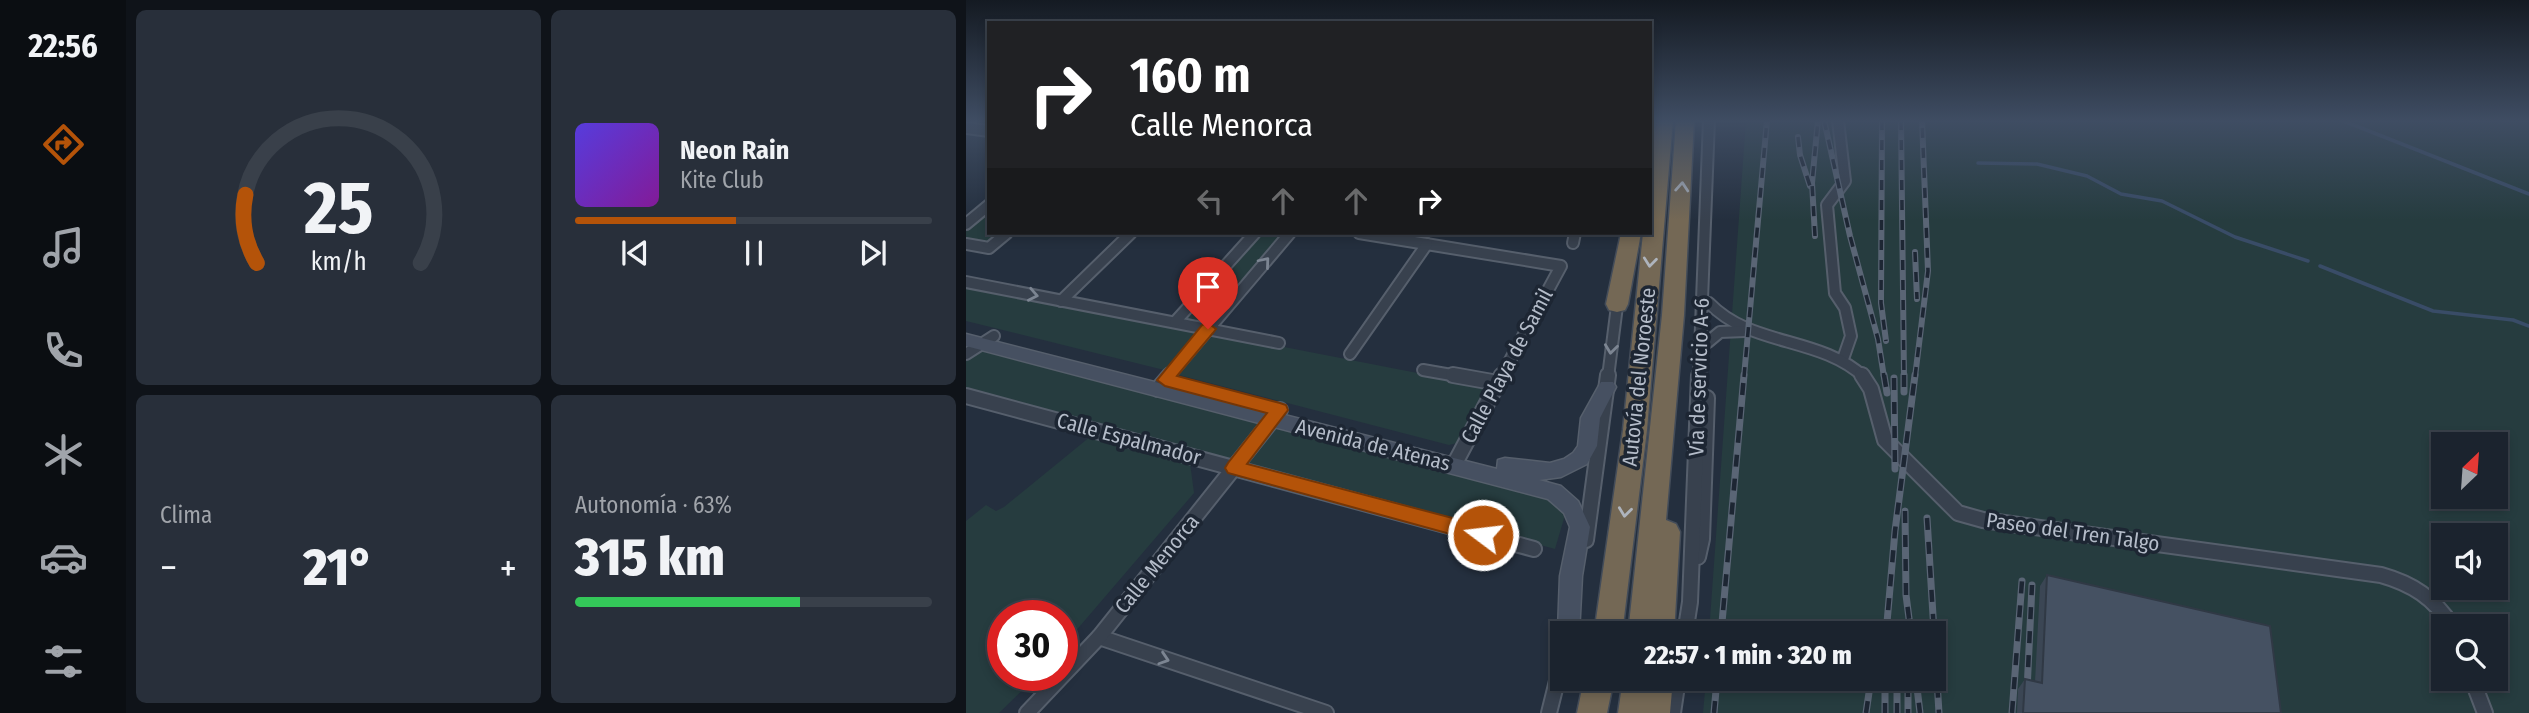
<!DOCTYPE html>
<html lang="es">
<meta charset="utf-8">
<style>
body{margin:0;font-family:"Fira Sans Condensed",sans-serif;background:#282f3a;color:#f1f3f6;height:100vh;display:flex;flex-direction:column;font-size:26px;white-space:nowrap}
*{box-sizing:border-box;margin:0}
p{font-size:23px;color:#a0a4aa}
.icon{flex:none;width:38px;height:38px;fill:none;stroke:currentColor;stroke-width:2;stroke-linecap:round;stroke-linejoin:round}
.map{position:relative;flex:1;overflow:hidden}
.panel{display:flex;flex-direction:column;gap:10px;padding:10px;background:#0f1319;width:840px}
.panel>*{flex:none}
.hud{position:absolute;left:21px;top:21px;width:665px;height:214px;border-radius:0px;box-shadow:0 4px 10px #0003,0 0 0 2px #39404a;background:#202124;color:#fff;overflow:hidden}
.needle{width:46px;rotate:25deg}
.buttons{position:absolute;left:1465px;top:432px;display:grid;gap:14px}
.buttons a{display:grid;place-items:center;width:77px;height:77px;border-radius:0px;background:#1b232e;box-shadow:0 4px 10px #0003,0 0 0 2px #39404a;font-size:35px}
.speed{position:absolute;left:21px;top:600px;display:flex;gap:14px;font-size:35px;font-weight:700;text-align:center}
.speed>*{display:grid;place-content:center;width:91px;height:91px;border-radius:50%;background:#1b232e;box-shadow:0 4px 10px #0003,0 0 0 2px #39404a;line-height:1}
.speed .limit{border:10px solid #d22;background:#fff;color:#111}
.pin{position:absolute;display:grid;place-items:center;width:60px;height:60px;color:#fff;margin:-72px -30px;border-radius:50% 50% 50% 0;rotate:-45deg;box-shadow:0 0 7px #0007}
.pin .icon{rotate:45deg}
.me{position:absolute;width:77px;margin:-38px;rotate:285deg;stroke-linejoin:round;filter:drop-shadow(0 0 5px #0008)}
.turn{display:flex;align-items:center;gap:24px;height:147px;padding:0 28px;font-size:32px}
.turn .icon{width:91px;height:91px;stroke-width:2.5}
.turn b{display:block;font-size:49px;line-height:60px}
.lanes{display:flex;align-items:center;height:66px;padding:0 28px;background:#0003;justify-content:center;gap:35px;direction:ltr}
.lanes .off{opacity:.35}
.big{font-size:52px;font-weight:800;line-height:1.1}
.panel .tile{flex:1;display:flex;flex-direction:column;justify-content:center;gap:10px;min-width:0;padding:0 24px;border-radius:10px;background:#282f3a}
.panel .dial{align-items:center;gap:0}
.dial svg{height:182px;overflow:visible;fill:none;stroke:#39404a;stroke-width:7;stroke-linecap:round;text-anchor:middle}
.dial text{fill:#f1f3f6;stroke:none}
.song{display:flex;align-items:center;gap:21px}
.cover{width:84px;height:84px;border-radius:10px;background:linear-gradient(135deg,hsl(250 70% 55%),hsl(290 70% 35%))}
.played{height:7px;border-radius:4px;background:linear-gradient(90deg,#b45309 45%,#39404a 45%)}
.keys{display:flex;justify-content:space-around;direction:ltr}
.heat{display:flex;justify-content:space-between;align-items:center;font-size:38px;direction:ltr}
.charge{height:10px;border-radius:5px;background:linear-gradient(90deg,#34c759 63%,#39404a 0)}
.panel .tiles{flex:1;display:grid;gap:10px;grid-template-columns:repeat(2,1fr)}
.trip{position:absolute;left:584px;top:621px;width:396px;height:70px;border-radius:0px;background:#1b232e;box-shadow:0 4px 10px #0003,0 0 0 2px #39404a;font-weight:800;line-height:70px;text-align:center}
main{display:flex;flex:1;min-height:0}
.tab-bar{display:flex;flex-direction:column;width:126px;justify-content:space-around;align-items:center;background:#0b0e12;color:#a0a4aa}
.tab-bar .icon{width:49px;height:49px}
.tab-bar .selected{color:#b45309}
.tab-bar b{font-size:32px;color:#f1f3f6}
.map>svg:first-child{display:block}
.green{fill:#263c3f;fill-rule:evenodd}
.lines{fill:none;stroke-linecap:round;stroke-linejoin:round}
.stream{stroke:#394c67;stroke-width:3.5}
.street-far1-casing{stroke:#565f6c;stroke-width:14}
.street-casing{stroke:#565f6c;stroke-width:18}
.secondary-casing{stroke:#565f6c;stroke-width:3}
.highway-casing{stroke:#434c59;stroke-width:3}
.street-far1{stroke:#38414e;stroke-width:10}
.street{stroke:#38414e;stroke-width:14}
.secondary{fill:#465061;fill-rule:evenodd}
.highway{fill:#746855;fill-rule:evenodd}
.rail-far1-casing{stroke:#5a6575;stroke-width:6}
.rail-casing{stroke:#5a6575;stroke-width:7}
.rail-far1{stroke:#1d2633;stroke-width:3.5;stroke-dasharray:10;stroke-linecap:butt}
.rail{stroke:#1d2633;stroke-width:4.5;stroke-dasharray:12;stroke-linecap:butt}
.wall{fill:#3b4654}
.building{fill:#455162;stroke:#303945;stroke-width:2}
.oneway{stroke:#aeb4bd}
.oneway2{stroke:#7c8592}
.route{fill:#b45309;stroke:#753606;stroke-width:2}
.labels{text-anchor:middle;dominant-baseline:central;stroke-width:7;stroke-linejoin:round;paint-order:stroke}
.street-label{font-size:21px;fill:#b4bcc9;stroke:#1d2633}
</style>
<main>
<nav class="tab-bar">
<b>22:56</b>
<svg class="icon selected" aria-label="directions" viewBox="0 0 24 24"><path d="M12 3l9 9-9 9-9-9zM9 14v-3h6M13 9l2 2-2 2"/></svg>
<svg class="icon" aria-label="music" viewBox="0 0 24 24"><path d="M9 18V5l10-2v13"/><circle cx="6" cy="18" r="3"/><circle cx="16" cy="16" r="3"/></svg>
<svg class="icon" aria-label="phone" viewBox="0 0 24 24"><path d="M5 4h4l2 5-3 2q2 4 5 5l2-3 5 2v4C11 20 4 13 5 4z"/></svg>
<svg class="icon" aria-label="climate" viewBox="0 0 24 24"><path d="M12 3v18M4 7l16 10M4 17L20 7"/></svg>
<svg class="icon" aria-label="car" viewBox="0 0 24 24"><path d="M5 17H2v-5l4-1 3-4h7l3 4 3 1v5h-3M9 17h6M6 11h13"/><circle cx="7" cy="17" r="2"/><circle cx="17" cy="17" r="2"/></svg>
<svg class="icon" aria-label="filters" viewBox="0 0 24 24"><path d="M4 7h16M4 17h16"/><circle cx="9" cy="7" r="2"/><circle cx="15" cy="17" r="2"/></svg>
</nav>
<section class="panel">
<div class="tiles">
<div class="tile dial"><svg viewBox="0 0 100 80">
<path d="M14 69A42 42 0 1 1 86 69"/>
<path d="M14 69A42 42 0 0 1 9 39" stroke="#b45309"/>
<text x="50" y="56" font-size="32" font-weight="700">25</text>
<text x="50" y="72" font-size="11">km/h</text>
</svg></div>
<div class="tile">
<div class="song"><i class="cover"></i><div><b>Neon Rain</b><p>Kite Club</p></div></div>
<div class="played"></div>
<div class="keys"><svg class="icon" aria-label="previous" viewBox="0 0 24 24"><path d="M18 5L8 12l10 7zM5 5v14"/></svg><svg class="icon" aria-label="pause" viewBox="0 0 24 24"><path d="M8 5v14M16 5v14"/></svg><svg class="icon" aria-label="next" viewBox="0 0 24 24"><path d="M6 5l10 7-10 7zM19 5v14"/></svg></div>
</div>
<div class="tile"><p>Clima</p>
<div class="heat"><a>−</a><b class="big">21°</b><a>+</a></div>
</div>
<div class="tile"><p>Autonomía · 63%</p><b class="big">315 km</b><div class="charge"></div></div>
</div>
</section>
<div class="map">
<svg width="1563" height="713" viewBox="0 0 1563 713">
<rect width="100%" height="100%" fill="#242f3e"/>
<g class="green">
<path d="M780,120H1563V713H737L740,679H968V634L743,633ZM1477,444H1530V497H1477ZM1477,536H1530V588H1477ZM1477,626H1530V679H1477Z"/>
<polygon points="23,208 23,233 36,233 23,245 0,241 0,227"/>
<polygon points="293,233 321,233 244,321 237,324 218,320 218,316"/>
<polygon points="0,285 232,331 232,334 204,368 198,370 0,321"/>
<polygon points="247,333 523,387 491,443 483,445 213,375 213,371 242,335"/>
<polygon points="0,347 582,497 593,505 599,515 589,549 0,387"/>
<polygon points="125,436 224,463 228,493 96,647 96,616 37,616 37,676 71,676 33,713 0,713 0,521 20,505 30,511 38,507"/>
</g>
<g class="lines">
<g class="stream">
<polyline points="1375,120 1563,194"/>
<polyline points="1012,163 1071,164 1121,176 1155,194 1196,201 1269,237 1342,261"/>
<polyline points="1354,266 1467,311 1547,320 1563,326"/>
</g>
<defs>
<g id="street-far1">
<polyline points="872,120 879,181 861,205 869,293 879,308 885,336 877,359"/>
<polyline points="0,128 23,131"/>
<polyline points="0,224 23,205"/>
<polyline points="393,233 595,266 535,377"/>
<polyline points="607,243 609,233"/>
<polyline points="0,244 23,248 41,233"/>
<polyline points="0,282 313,343"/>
<polyline points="95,301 165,233"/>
<path d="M743,303C785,347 854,336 898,377"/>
<polyline points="209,322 289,233"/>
<polyline points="742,342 754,332 779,331"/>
<polyline points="0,354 28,336"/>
<polyline points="384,354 461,244"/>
<polyline points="457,370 497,377"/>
<polyline points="202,377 324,233"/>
<polyline points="642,377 652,298"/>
<polyline points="733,377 743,120"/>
</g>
<g id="street">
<polyline points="487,375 532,383"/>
<path d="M896,375L905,389L919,440L992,513L1017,520L1415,575C1447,584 1468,598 1486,626"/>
<polyline points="192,389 204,375"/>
<polyline points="0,396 568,549"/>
<polyline points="488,465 536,375"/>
<polyline points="620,540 642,375"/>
<polyline points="732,557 736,539 741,398"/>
<polyline points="719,634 724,602 733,375"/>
<polyline points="133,637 360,713"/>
<polyline points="1506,679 1519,713"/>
<polyline points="61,713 133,637 314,410"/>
<polyline points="583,713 597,657"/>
<polyline points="707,713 712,679"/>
</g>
<polygon id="secondary" points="0,334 531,469 532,460 539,458 584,463 598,459 607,453 612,446 615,418 635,382 647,382 650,387 634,418 631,446 621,464 595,477 573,480 595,486 612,501 624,527 616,576 613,634 597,634 597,639 592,631 594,576 604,527 598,513 582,499 0,346"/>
<g id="highway">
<polygon points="689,120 707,120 681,430 656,634 628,634 657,430 677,233 684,233 684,167"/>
<polygon points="710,120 728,120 718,315 700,520 710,524 714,532 708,634 662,634 696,315"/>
<polygon points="655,233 675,233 662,304 659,310 651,312 643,310 640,304"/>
<polygon points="618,679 648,679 641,713 611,713"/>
<polygon points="657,679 707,679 704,713 652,713"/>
</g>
</defs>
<use href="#street-far1" class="street-far1-casing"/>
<use href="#street" class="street-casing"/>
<use href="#secondary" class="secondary-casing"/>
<use href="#highway" class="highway-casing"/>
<use href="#street-far1" class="street-far1"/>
<use href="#street" class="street"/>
<use href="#secondary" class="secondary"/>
<use href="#highway" class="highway"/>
<defs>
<g id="rail-far1">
<polyline points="858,120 884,236 912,339 918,377"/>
<polyline points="916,120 915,303 920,341"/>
<polyline points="935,120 938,377"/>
<polyline points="832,137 834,155 844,186"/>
<polyline points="849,236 846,183 852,120"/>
<polyline points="949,252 951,299"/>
<polyline points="778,377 801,120"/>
<polyline points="949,377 962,271 956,120"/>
</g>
<g id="rail">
<polyline points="918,375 921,393"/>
<polyline points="938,375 938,392"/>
<polyline points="928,378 929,469"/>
<polyline points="939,511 940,595 945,634"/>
<polyline points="961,518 973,713"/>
<polyline points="755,634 778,375"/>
<polyline points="920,634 929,531 949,375"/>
<polyline points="919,679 919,713"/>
<polyline points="931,679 931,713"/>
<polyline points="950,679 954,713"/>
<polyline points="942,685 942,713"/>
<polyline points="1061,691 1066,585"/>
<polyline points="748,713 751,679"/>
<polyline points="900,713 905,679"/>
<polyline points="1046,713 1056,581"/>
</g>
</defs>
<use href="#rail-far1" class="rail-far1-casing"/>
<use href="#rail" class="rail-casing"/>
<use href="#rail-far1" class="rail-far1"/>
<use href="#rail" class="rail"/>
</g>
<polygon class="wall" points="1081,575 1315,713 1051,713 1052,689 1059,679 1069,682 1074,586"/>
<polygon class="building" points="1081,575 1304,626 1315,713 1057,713 1059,679 1076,683"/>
<defs><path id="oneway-chevron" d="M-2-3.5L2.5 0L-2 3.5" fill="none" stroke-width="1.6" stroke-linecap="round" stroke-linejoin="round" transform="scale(1.75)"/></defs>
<g class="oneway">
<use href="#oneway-chevron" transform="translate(716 187) rotate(-86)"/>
<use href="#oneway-chevron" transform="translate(684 262) rotate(96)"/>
<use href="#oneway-chevron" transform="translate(659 512) rotate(97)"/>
</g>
<g class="oneway2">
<use href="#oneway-chevron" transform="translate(299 262) rotate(-50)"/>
<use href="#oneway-chevron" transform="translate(67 295) rotate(11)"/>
<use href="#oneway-chevron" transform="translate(645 349) rotate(97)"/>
<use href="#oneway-chevron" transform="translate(198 659) rotate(18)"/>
</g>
<linearGradient id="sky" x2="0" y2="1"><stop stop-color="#141a22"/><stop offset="0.55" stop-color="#3f4d63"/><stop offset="1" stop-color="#3f4d63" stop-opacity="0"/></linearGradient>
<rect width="1563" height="220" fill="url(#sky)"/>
<polygon class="route" points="242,323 250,329 247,333 211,376 314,403 320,405 322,410 281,464 517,526 523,529 526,535 523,541 517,543 262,473 259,468 262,463 301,413 199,386 191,380 236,325"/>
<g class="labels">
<g class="street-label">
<text transform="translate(541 366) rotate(-62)">Calle Playa de Samil</text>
<text transform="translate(673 377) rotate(-84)">Autovía del Noroeste</text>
<text transform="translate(733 377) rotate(-88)">Vía de servicio A-6</text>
<text transform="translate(163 439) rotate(15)">Calle Espalmador</text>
<text transform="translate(407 445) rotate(14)">Avenida de Atenas</text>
<text transform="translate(1107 532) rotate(8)">Paseo del Tren Talgo</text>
<text transform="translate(191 564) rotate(-51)">Calle Menorca</text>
</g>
</g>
</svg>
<div class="buttons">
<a><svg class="needle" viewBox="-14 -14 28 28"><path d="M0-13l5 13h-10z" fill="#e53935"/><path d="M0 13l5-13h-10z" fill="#a0a4aa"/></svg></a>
<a><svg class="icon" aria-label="sound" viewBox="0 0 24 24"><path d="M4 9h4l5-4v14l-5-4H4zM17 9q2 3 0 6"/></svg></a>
<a><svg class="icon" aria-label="search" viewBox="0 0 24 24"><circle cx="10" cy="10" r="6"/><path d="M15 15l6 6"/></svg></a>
</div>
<div class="speed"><div class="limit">30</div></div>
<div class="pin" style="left:242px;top:329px;background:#d93025"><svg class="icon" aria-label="arrive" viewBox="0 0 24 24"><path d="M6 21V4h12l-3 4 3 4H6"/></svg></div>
<svg class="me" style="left:517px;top:535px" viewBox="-20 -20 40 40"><circle r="17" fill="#b45309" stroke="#fff" stroke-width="3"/><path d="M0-11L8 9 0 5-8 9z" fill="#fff"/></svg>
<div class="trip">22:57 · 1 min · 320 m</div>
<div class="hud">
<div class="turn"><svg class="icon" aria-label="right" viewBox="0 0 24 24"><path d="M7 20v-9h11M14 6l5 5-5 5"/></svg><div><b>160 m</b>Calle Menorca</div></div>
<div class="lanes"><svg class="icon off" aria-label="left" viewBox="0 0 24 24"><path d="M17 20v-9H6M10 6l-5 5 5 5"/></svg><svg class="icon off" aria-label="ahead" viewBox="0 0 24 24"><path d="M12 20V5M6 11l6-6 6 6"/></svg><svg class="icon off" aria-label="ahead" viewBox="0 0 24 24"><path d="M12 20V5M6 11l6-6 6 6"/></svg><svg class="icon" aria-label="right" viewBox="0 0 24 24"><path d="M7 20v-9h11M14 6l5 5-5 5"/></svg></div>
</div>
</div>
</main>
